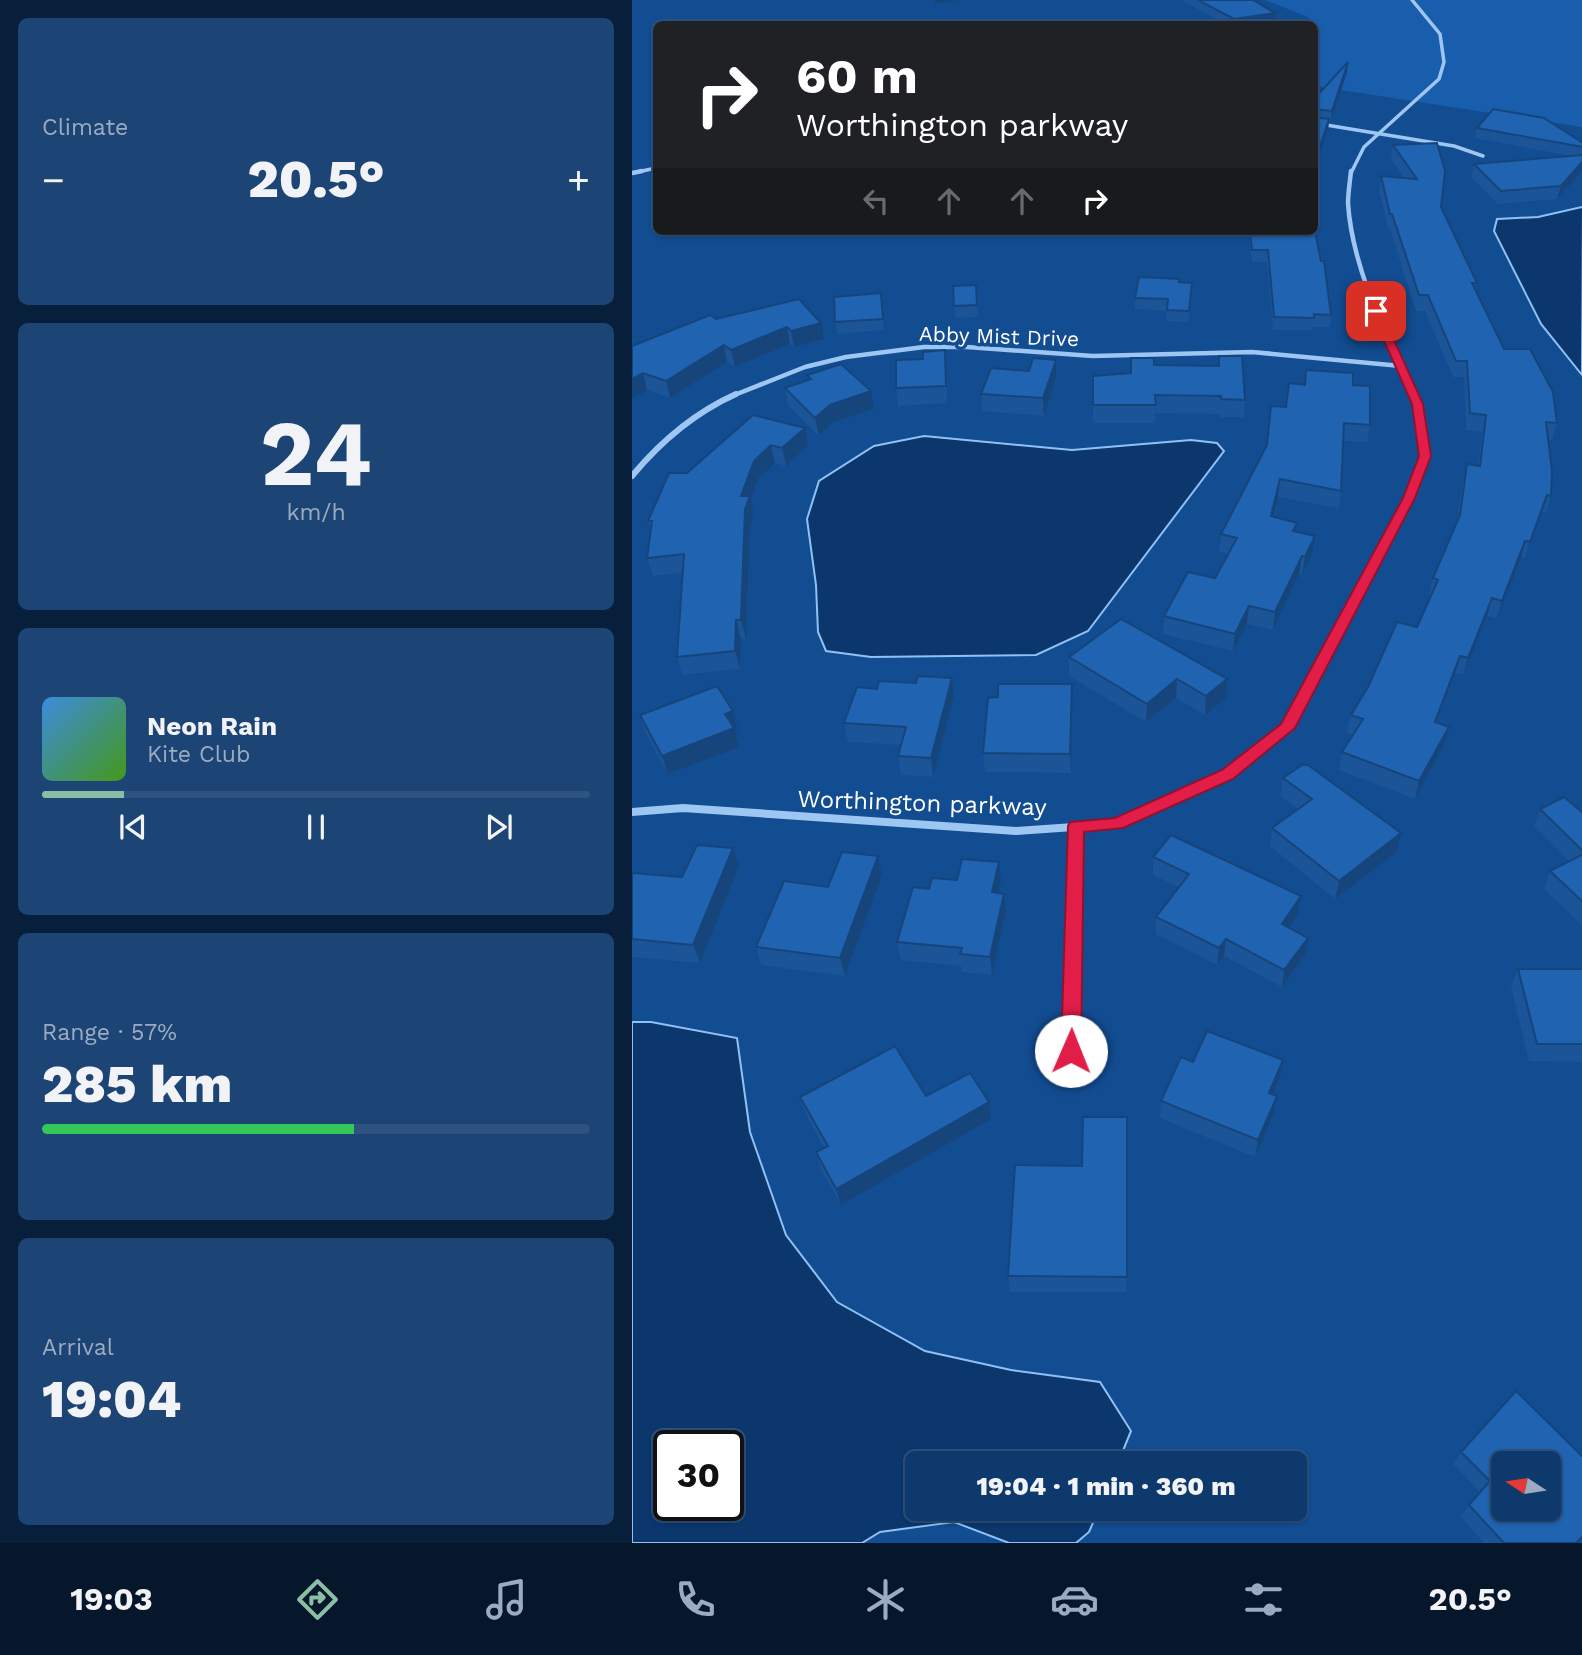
<!DOCTYPE html>
<meta charset="utf-8">
<style>
body{margin:0;font-family:"Work Sans",sans-serif;background:#1c4475;color:#f1f3f6;height:100vh;display:flex;flex-direction:column;font-size:26px;white-space:nowrap}
*{box-sizing:border-box;margin:0}
p{font-size:23px;color:#9bacc2}
.icon{flex:none;width:38px;height:38px;fill:none;stroke:currentColor;stroke-width:2;stroke-linecap:round;stroke-linejoin:round}
.map{position:relative;flex:1;overflow:hidden}
.sheet{display:flex;flex-direction:column;gap:18px;padding:18px;background:#081f3c;width:632px}
.sheet>*{flex:none}
.hud{position:absolute;left:21px;top:21px;width:665px;height:214px;border-radius:10px;box-shadow:0 2px 5px #0004,0 0 0 2px #2e5380;background:#202124;color:#fff;overflow:hidden}
.needle{width:46px;rotate:282deg}
.tools{position:absolute;left:859px;top:1451px;display:grid;gap:14px}
.tools a{display:grid;place-items:center;width:70px;height:70px;border-radius:10px;background:#0e396d;box-shadow:0 2px 5px #0004,0 0 0 2px #2e5380;font-size:35px}
.speed{position:absolute;left:21px;top:1430px;display:flex;gap:14px;font-size:35px;font-weight:700;text-align:center}
.speed>*{display:grid;place-content:center;width:91px;height:91px;border-radius:50%;background:#0e396d;box-shadow:0 2px 5px #0004,0 0 0 2px #2e5380;line-height:1}
.speed .limit{border:4px solid #111;border-radius:10px;background:#fff;color:#111}
.pin{position:absolute;display:grid;place-items:center;width:60px;height:60px;color:#fff;margin:-30px;border-radius:14px;box-shadow:0 4px 10px #0006}
.me{position:absolute;width:77px;margin:-38px;rotate:1deg;stroke-linejoin:round;filter:drop-shadow(0 0 5px #0008)}
.turn{display:flex;align-items:center;gap:24px;height:147px;padding:0 28px;font-size:32px}
.turn .icon{width:91px;height:91px;stroke-width:2.5}
.turn b{display:block;font-size:49px;line-height:60px}
.lanes{display:flex;align-items:center;height:66px;padding:0 28px;background:#0003;justify-content:center;gap:35px;direction:ltr}
.lanes .off{opacity:.35}
.big{font-size:52px;font-weight:800;line-height:1.1}
.sheet .widget{flex:1;display:flex;flex-direction:column;justify-content:center;gap:10px;min-width:0;padding:0 24px;border-radius:10px;background:#1c4475}
.sheet .dial{align-items:center;gap:0}
.dial b{font-size:91px;line-height:1}
.song{display:flex;align-items:center;gap:21px}
.cover{width:84px;height:84px;border-radius:10px;background:linear-gradient(135deg,hsl(210 70% 55%),hsl(100 70% 35%))}
.played{height:7px;border-radius:4px;background:linear-gradient(90deg,#8abfa5 15%,#2e5380 15%)}
.keys{display:flex;justify-content:space-around;direction:ltr}
.heat{display:flex;justify-content:space-between;align-items:center;font-size:38px;direction:ltr}
.charge{height:10px;border-radius:5px;background:linear-gradient(90deg,#34c759 57%,#2e5380 0)}
.trip{position:absolute;left:273px;top:1451px;width:402px;height:70px;border-radius:10px;background:#0e396d;box-shadow:0 2px 5px #0004,0 0 0 2px #2e5380;font-weight:800;line-height:70px;text-align:center}
.tabs{display:flex;height:112px;justify-content:space-around;align-items:center;background:#06172c;color:#9bacc2}
.tabs .icon{width:49px;height:49px}
.tabs .on{color:#8abfa5}
.tabs b{font-size:32px;color:#f1f3f6}
main{display:flex;flex:1;min-height:0}
.map>svg:first-child{display:block}
.green{fill:#195eac}
.water{fill:#0b376d;stroke:#8fc1f6;stroke-width:2;fill-rule:evenodd}
.lines{fill:none;stroke-linecap:round;stroke-linejoin:round}
.minor-far3{stroke:#9ec6f2;stroke-width:3.5}
.minor-far2{stroke:#9ec6f2;stroke-width:4.5}
.minor-far1{stroke:#9ec6f2;stroke-width:6}
.minor{stroke:#9ec6f2;stroke-width:8}
.wall{fill:#1b5598}
.shaded-wall{fill:#16457c}
.building{fill:#1f63b1;stroke:#16457c;stroke-width:2;fill-rule:evenodd}
.route{fill:#e11d48;stroke:#92132f;stroke-width:2}
.labels{text-anchor:middle;dominant-baseline:central;stroke-width:7;stroke-linejoin:round;paint-order:stroke}
.far-street-label{font-size:21px;fill:#fff;stroke:#124c91}
.street-label{font-size:24px;fill:#fff;stroke:#124c91}
</style>
<main>
<section class="sheet">
<div class="widget"><p>Climate</p>
<div class="heat"><a>−</a><b class="big">20.5°</b><a>+</a></div>
</div>
<div class="widget dial"><b>24</b><p>km/h</p></div>
<div class="widget">
<div class="song"><i class="cover"></i><div><b>Neon Rain</b><p>Kite Club</p></div></div>
<div class="played"></div>
<div class="keys"><svg class="icon" aria-label="previous" viewBox="0 0 24 24"><path d="M18 5L8 12l10 7zM5 5v14"/></svg><svg class="icon" aria-label="pause" viewBox="0 0 24 24"><path d="M8 5v14M16 5v14"/></svg><svg class="icon" aria-label="next" viewBox="0 0 24 24"><path d="M6 5l10 7-10 7zM19 5v14"/></svg></div>
</div>
<div class="widget"><p>Range · 57%</p><b class="big">285 km</b><div class="charge"></div></div>
<div class="widget"><p>Arrival</p><b class="big">19:04</b></div>
</section>
<div class="map">
<svg width="951" height="1543" viewBox="0 0 951 1543">
<rect width="100%" height="100%" fill="#124c91"/>
<polygon class="green" points="633,0 950,0 950,127 683,86 683,54 688,48 682,24 679,24 676,17"/>
<g class="water">
<polygon points="950,207 951,207 950,375 909,324 862,231 865,219 906,217"/>
<polygon points="292,436 440,450 559,440 585,443 592,451 456,631 404,655 239,657 194,651 186,632 184,585 175,519 187,481 242,446"/>
<path d="M0,1022H19L105,1038L118,1132L154,1235L205,1302L293,1351L379,1370L468,1382L499,1431L486,1463H285V1508L467,1509L457,1532L444,1543H377L322,1522L248,1532L230,1543H0ZM37,1446H96V1505H37Z"/>
</g>
<g class="lines">
<g class="minor-far3">
<polyline points="682,123 822,146 851,156"/>
<polyline points="1,173 24,168"/>
<polyline points="719,173 732,147 807,79 812,62 808,34 780,0"/>
</g>
<g class="minor-far2">
<path d="M719,171C718,181 716,193 716,203C720,268 755,337 781,396"/>
<polyline points="0,173 10,171"/>
<polyline points="100,396 173,367 214,357 292,347 335,347 461,356 620,352 769,366"/>
</g>
<g class="minor-far1">
<path d="M0,476C29,441 62,413 104,394"/>
<polyline points="678,684 777,498 793,456 785,404 780,394"/>
</g>
<g class="minor">
<polyline points="0,812 51,808 384,831 485,824 595,775 655,728 679,683"/>
<polyline points="439,1051 444,826"/>
</g>
</g>
<g class="wall">
<polygon points="549,0 621,0 643,13 643,22 628,24 594,24"/>
<polygon points="715,72 699,121 697,121 696,130 686,159 682,159 682,99"/>
<polygon points="845,128 951,143 951,170 925,199 866,204 839,177 842,164 939,156 843,138"/>
<polygon points="761,145 809,207 845,283 843,289 872,349 925,423 920,440 916,440 919,496 914,513 910,512 893,559 889,558 865,618 855,616 831,675 823,673 805,723 817,727 812,745 783,799 707,770 710,752 721,735 715,732 719,715 785,627 798,596 797,596 801,578 825,521 831,481 835,464 846,466 850,432 834,430 832,377 821,377 793,311 784,311 758,229 756,229 747,190 749,176 772,178 759,159"/>
<polygon points="618,231 682,231 699,315 698,327 681,327 681,330 641,330 635,262 620,262 617,238"/>
<polygon points="548,282 560,294 556,322 534,321 535,311 503,309 503,298"/>
<polygon points="344,285 346,317 323,318 321,286"/>
<polygon points="167,299 192,339 162,347 158,344 103,367 95,362 38,398 15,390 0,346 84,319"/>
<polygon points="250,305 252,330 205,334 203,322"/>
<polygon points="587,356 613,400 612,417 588,417 588,414 523,413 523,423 461,423 461,376 499,373 522,365 586,366"/>
<polygon points="314,368 315,403 266,406 264,388"/>
<polygon points="674,370 721,385 738,425 735,442 711,441 709,491 707,508 646,497 642,517 664,532 680,554 670,575 667,574 641,630 615,624 601,651 531,634 532,616 583,578 596,554 587,552 589,534 654,407 672,385"/>
<polygon points="175,375 242,409 201,422 187,436 156,405 153,388 176,380"/>
<polygon points="424,377 412,416 350,411 349,394"/>
<polygon points="121,415 176,446 154,466 143,463 126,479 119,500 122,514 118,527 114,639 109,639 108,669 50,675 45,657 51,573 21,576 15,558 19,532 16,521 55,473"/>
<polygon points="437,657 595,679 594,698 573,715 544,698 514,722 437,676"/>
<polygon points="320,678 322,697 301,777 269,775 266,756 269,745 216,742 212,723 284,683"/>
<polygon points="366,697 440,702 439,773 353,772 351,753"/>
<polygon points="101,711 106,730 103,731 107,747 36,774 14,734 8,715"/>
<polygon points="651,778 769,833 765,852 703,899 638,846 640,828 666,809 648,796"/>
<polygon points="908,809 951,813 951,926 912,889 918,871 937,861 902,826"/>
<polygon points="101,848 107,866 68,963 0,957 0,873 50,877"/>
<polygon points="521,857 669,896 666,914 656,928 673,955 650,987 592,956 585,965 524,934 524,917 547,887 521,875"/>
<polygon points="250,875 213,976 129,965 124,947 196,887"/>
<polygon points="325,880 369,881 366,893 372,894 374,912 360,975 330,972 329,966 269,960 265,942 297,889"/>
<polygon points="886,969 951,969 951,1062 897,1061 879,987"/>
<polygon points="561,1062 648,1077 641,1094 642,1113 623,1157 528,1118 529,1101"/>
<polygon points="294,1096 357,1102 359,1119 209,1205 189,1169 184,1152 192,1148 174,1114 168,1097"/>
<polygon points="450,1166 495,1277 494,1292 378,1292 376,1276"/>
<polygon points="829,1452 944,1543 852,1543 829,1517 837,1505 848,1492 821,1464"/>
</g>
<g class="shaded-wall">
<polygon points="303,0 326,0 303,4"/>
<polygon points="643,13 643,22 628,24 602,24 602,19"/>
<polygon points="716,62 715,72 699,121 700,111"/>
<polygon points="697,119 696,130 686,159 687,149"/>
<polygon points="951,161 951,170 925,199 929,186"/>
<polygon points="189,323 192,339 162,347 159,331"/>
<polygon points="155,327 158,344 103,367 99,350"/>
<polygon points="92,345 95,362 38,398 34,381"/>
<polygon points="424,360 424,377 412,416 411,398"/>
<polygon points="11,373 15,390 0,399 0,379"/>
<polygon points="239,391 242,409 201,422 187,436 183,418 198,405"/>
<polygon points="173,428 176,446 154,466 150,448"/>
<polygon points="139,445 143,463 126,479 119,500 122,514 118,527 114,639 109,620 109,496 122,461"/>
<polygon points="648,479 646,497 637,534 639,516"/>
<polygon points="915,495 910,512 893,559 898,542"/>
<polygon points="683,536 680,554 670,575 673,557"/>
<polygon points="893,541 889,558 865,618 870,601"/>
<polygon points="670,556 667,574 641,630 643,612"/>
<polygon points="860,598 855,616 831,675 836,658"/>
<polygon points="617,606 615,624 601,651 603,634"/>
<polygon points="104,620 109,639 108,669 103,651"/>
<polygon points="828,656 823,673 798,739 803,722"/>
<polygon points="320,678 322,697 301,777 299,758"/>
<polygon points="545,679 544,698 514,722 515,704"/>
<polygon points="595,679 594,698 573,715 574,696"/>
<polygon points="440,684 440,702 439,773 438,754"/>
<polygon points="101,711 106,730 103,731 107,747 36,774 30,756 93,714"/>
<polygon points="817,727 812,745 783,799 787,781"/>
<polygon points="769,833 765,852 703,899 707,881"/>
<polygon points="101,848 107,866 68,963 61,945"/>
<polygon points="246,856 250,875 213,976 208,958"/>
<polygon points="367,862 369,881 362,911 360,892"/>
<polygon points="372,894 374,912 360,975 358,957"/>
<polygon points="669,896 666,914 647,942 650,924"/>
<polygon points="676,938 673,955 650,987 652,970"/>
<polygon points="594,939 592,956 585,965 587,948"/>
<polygon points="651,1060 648,1077 634,1110 637,1093"/>
<polygon points="645,1096 642,1113 623,1157 626,1140"/>
<polygon points="357,1102 359,1119 209,1205 204,1189"/>
</g>
<g class="building">
<polygon points="566,0 621,0 643,13 602,19"/>
<polygon points="716,62 700,111 682,109 682,99"/>
<polygon points="861,109 912,118 951,143 951,147 845,128"/>
<polygon points="682,117 697,119 687,149 683,148 682,151"/>
<polygon points="805,143 813,171 809,207 845,283 840,283 872,349 898,349 921,392 925,423 914,422 920,471 919,496 915,495 898,542 893,541 870,601 860,598 836,658 828,656 803,722 817,727 787,781 710,752 731,719 719,715 736,687 765,622 785,627 806,580 801,578 828,515 835,464 848,466 854,415 838,413 835,361 824,361 796,295 787,295 760,214 758,214 749,176 785,179 761,145"/>
<polygon points="951,155 951,161 929,186 869,191 842,164"/>
<polygon points="682,227 689,261 692,261 699,315 682,314 682,318 642,317 636,250 620,250 618,231 682,231"/>
<polygon points="507,277 548,279 547,282 560,283 557,311 535,310 536,299 503,298"/>
<polygon points="344,285 345,305 322,306 321,286"/>
<polygon points="249,293 251,319 203,322 202,297"/>
<polygon points="167,299 189,323 159,331 155,327 99,350 92,345 34,381 11,373 0,379 0,346 78,315 84,319"/>
<polygon points="313,350 314,386 264,388 264,360 291,359 291,352"/>
<polygon points="587,356 610,356 613,400 589,399 589,396 523,395 524,405 461,405 461,376 499,373 499,358 522,358 522,365 587,366"/>
<polygon points="401,358 424,360 411,398 349,394 359,368 397,371"/>
<polygon points="209,364 239,391 198,405 183,418 153,388 179,379 175,375"/>
<polygon points="674,370 721,373 721,385 738,386 738,425 712,423 709,491 648,479 639,516 665,523 661,531 683,536 673,557 670,556 643,612 617,606 603,634 532,616 556,572 583,578 605,538 589,534 635,445 639,406 654,407 657,383 673,385"/>
<polygon points="121,415 173,428 150,448 139,445 122,461 109,496 118,496 113,509 109,620 104,620 103,651 45,657 52,554 15,558 20,521 16,521 37,473 55,473"/>
<polygon points="489,619 595,679 574,696 545,679 515,704 437,657"/>
<polygon points="286,676 320,678 299,758 266,756 274,727 212,723 225,687 245,689 247,681 284,683"/>
<polygon points="366,684 440,684 438,754 351,753 356,698 366,697"/>
<polygon points="85,686 101,711 93,714 102,728 30,756 8,715"/>
<polygon points="670,765 676,765 769,833 707,881 640,828 680,799 651,778"/>
<polygon points="932,797 951,813 951,851 908,809"/>
<polygon points="539,835 669,896 650,924 676,938 652,970 594,939 587,948 524,917 557,874 521,857"/>
<polygon points="65,845 101,848 61,945 0,939 0,873 50,877"/>
<polygon points="210,852 246,856 208,958 124,947 152,881 196,887"/>
<polygon points="951,854 951,902 918,871"/>
<polygon points="330,859 367,862 360,892 372,894 358,957 328,954 330,948 265,942 281,887 297,889 300,878 325,880"/>
<polygon points="886,969 951,969 951,1044 905,1044"/>
<polygon points="575,1031 651,1060 637,1093 645,1096 626,1140 529,1101 549,1057 561,1062"/>
<polygon points="263,1046 294,1096 338,1073 357,1102 204,1189 184,1152 196,1146 168,1097"/>
<polygon points="451,1117 495,1117 495,1277 376,1276 383,1165 450,1166"/>
<path d="M884,1391L951,1457V1536L944,1543H872L837,1505L858,1481L829,1452ZM872,1463H917V1508H872Z"/>
</g>
<polygon class="route" points="740,309 749,311 791,404 799,456 783,498 663,728 601,779 491,828 452,832 449,1051 446,1057 439,1059 432,1057 429,1051 436,826 438,822 483,818 590,770 649,724 771,498 787,456 780,404 739,311"/>
<g class="labels">
<g class="far-street-label">
<text transform="translate(367 336) rotate(2)">Abby Mist Drive</text>
</g>
<g class="street-label">
<text transform="translate(290 803) rotate(2)">Worthington parkway</text>
</g>
</g>
</svg>
<div class="tools">
<a><svg class="needle" viewBox="-14 -14 28 28"><path d="M0-13l5 13h-10z" fill="#e53935"/><path d="M0 13l5-13h-10z" fill="#9bacc2"/></svg></a>
</div>
<div class="speed"><div class="limit">30</div></div>
<div class="pin" style="left:744px;top:311px;background:#d93025"><svg class="icon" aria-label="arrive" viewBox="0 0 24 24"><path d="M6 21V4h12l-3 4 3 4H6"/></svg></div>
<svg class="me" style="left:439px;top:1051px" viewBox="-20 -20 40 40"><circle r="19" fill="#fff"/><path d="M0-13L10 11 0 6-10 11z" fill="#e11d48"/></svg>
<div class="trip">19:04 · 1 min · 360 m</div>
<div class="hud">
<div class="turn"><svg class="icon" aria-label="right" viewBox="0 0 24 24"><path d="M7 20v-9h11M14 6l5 5-5 5"/></svg><div><b>60 m</b>Worthington parkway</div></div>
<div class="lanes"><svg class="icon off" aria-label="left" viewBox="0 0 24 24"><path d="M17 20v-9H6M10 6l-5 5 5 5"/></svg><svg class="icon off" aria-label="ahead" viewBox="0 0 24 24"><path d="M12 20V5M6 11l6-6 6 6"/></svg><svg class="icon off" aria-label="ahead" viewBox="0 0 24 24"><path d="M12 20V5M6 11l6-6 6 6"/></svg><svg class="icon" aria-label="right" viewBox="0 0 24 24"><path d="M7 20v-9h11M14 6l5 5-5 5"/></svg></div>
</div>
</div>
</main>
<nav class="tabs">
<b>19:03</b>
<svg class="icon on" aria-label="directions" viewBox="0 0 24 24"><path d="M12 3l9 9-9 9-9-9zM9 14v-3h6M13 9l2 2-2 2"/></svg>
<svg class="icon" aria-label="music" viewBox="0 0 24 24"><path d="M9 18V5l10-2v13"/><circle cx="6" cy="18" r="3"/><circle cx="16" cy="16" r="3"/></svg>
<svg class="icon" aria-label="phone" viewBox="0 0 24 24"><path d="M5 4h4l2 5-3 2q2 4 5 5l2-3 5 2v4C11 20 4 13 5 4z"/></svg>
<svg class="icon" aria-label="climate" viewBox="0 0 24 24"><path d="M12 3v18M4 7l16 10M4 17L20 7"/></svg>
<svg class="icon" aria-label="car" viewBox="0 0 24 24"><path d="M5 17H2v-5l4-1 3-4h7l3 4 3 1v5h-3M9 17h6M6 11h13"/><circle cx="7" cy="17" r="2"/><circle cx="17" cy="17" r="2"/></svg>
<svg class="icon" aria-label="filters" viewBox="0 0 24 24"><path d="M4 7h16M4 17h16"/><circle cx="9" cy="7" r="2"/><circle cx="15" cy="17" r="2"/></svg>
<b>20.5°</b>
</nav>
